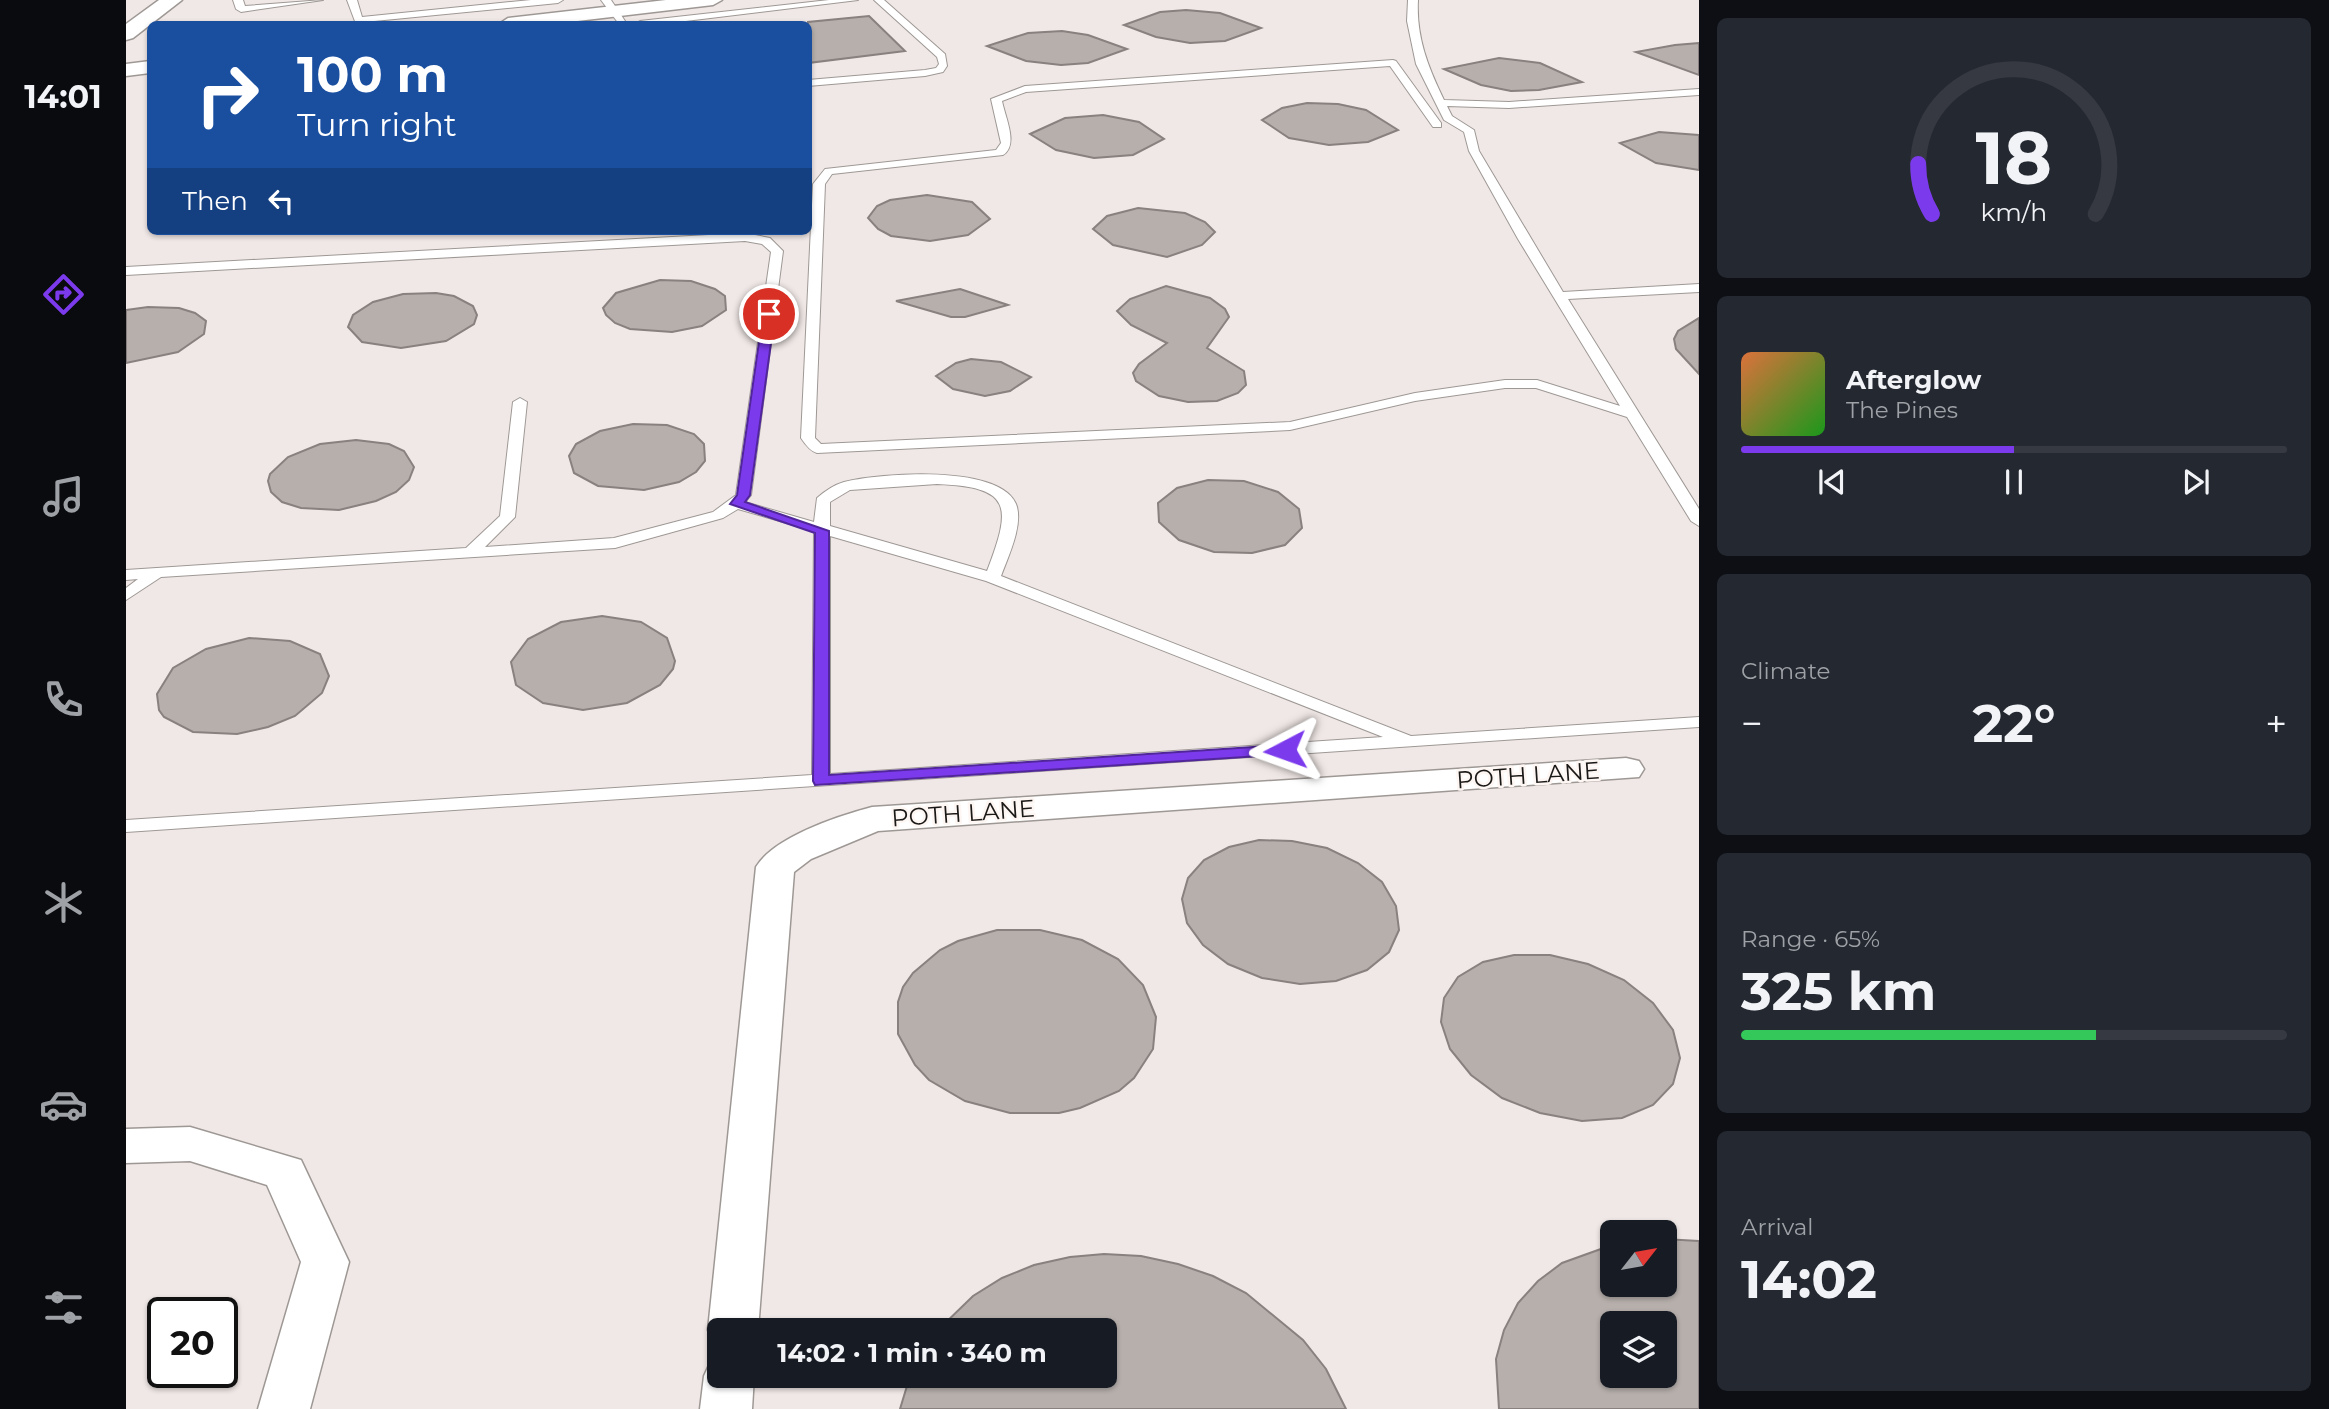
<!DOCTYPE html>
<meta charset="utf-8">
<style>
body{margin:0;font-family:Montserrat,sans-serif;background:#242831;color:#f1f3f6;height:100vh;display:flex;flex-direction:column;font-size:26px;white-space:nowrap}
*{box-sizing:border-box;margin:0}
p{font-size:23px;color:#9ea1a6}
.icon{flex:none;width:38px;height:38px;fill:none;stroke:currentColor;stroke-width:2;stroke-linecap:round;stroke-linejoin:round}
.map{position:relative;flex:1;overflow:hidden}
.panel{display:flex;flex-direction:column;gap:18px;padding:18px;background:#0d0f14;width:630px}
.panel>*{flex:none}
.top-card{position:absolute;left:21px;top:21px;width:665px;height:214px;border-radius:10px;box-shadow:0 2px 5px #0004;background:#1a4fa0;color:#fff;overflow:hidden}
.needle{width:46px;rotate:59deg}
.fabs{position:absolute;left:1474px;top:1220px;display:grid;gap:14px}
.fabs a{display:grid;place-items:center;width:77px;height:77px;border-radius:10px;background:#171b24;box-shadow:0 2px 5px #0004;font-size:35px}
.speed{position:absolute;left:21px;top:1297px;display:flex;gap:14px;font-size:35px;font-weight:700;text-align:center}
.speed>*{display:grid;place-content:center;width:91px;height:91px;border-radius:50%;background:#171b24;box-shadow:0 2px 5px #0004;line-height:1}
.speed .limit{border:4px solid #111;border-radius:10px;background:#fff;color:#111}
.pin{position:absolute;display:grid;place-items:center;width:60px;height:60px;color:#fff;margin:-30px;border:4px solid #fff;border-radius:50%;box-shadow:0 2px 7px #0007}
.me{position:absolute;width:77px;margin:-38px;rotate:266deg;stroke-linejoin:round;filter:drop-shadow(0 0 5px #0008)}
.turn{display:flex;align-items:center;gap:24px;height:147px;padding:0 35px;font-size:32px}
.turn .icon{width:91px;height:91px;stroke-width:2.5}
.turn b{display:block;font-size:49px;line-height:60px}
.then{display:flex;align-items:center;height:66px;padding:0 35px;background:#0003;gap:14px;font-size:26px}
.big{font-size:52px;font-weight:700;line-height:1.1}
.panel .card{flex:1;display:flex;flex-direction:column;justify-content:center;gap:10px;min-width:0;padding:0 24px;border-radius:10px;background:#242831}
.panel .dial{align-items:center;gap:0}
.dial svg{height:182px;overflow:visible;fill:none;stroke:#363941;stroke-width:7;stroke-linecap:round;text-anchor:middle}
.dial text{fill:#f1f3f6;stroke:none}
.song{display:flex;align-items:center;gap:21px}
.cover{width:84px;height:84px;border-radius:10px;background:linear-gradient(135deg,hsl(20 70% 55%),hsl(120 70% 35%))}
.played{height:7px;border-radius:4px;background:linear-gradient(90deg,#7c3aed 50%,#363941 50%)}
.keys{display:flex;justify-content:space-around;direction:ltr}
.heat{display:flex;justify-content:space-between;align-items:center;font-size:38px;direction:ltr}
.charge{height:10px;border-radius:5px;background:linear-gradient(90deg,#34c759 65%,#363941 0)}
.trip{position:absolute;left:581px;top:1318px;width:410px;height:70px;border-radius:10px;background:#171b24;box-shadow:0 2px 5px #0004;font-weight:700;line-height:70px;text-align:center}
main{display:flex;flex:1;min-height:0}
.tabs{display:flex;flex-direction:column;width:126px;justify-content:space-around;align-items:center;background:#090b0e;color:#9ea1a6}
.tabs .icon{width:49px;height:49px}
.tabs .current{color:#7c3aed}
.tabs b{font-size:32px;color:#f1f3f6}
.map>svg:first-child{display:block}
.building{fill:#b6afac;stroke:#88817f;stroke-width:2;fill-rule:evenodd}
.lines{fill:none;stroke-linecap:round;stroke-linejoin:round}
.service-casing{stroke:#9e9895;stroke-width:2}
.minor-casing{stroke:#9e9895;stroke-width:3}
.tertiary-casing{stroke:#9e9895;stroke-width:3}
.service{fill:#fff;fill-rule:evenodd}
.minor{fill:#fff;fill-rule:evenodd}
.tertiary{fill:#fff;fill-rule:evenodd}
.route{fill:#7c3aed;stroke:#51269a;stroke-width:2}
.labels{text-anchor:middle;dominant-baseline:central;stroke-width:5;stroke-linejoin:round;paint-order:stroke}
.street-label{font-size:24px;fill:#1b1918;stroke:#fdf6f3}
</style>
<main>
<nav class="tabs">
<b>14:01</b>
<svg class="icon current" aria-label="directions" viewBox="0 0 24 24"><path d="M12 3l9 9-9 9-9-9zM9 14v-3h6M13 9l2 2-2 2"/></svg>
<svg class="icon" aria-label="music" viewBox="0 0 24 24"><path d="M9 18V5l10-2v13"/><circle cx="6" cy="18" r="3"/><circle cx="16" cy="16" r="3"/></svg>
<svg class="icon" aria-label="phone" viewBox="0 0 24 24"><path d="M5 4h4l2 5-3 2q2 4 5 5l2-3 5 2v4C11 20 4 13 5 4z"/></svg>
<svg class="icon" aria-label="climate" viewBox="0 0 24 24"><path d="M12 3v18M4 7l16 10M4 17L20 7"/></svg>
<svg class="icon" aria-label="car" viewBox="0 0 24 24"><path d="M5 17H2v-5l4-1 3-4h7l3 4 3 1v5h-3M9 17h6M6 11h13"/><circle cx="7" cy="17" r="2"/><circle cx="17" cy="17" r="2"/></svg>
<svg class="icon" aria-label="filters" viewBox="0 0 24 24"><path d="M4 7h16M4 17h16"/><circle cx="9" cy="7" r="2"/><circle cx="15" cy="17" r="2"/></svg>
</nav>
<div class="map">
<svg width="1573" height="1409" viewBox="0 0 1573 1409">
<rect width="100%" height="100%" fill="#f0e8e6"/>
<g class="building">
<polygon points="1060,10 1094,13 1135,28 1099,41 1064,43 1030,37 998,25 1034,12"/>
<polygon points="743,16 779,51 682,63 682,22"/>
<polygon points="936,31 962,35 1001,49 962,63 935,65 900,61 861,46 902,33"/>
<polygon points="1573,43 1573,75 1510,52 1549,45"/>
<polygon points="1373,58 1414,63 1456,82 1413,90 1385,91 1355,85 1318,69"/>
<polygon points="1181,103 1212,104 1240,110 1272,130 1242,142 1203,145 1163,138 1136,120 1156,108"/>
<polygon points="977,115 1013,122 1038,139 1007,155 968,158 930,150 904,134 939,118"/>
<polygon points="1533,132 1573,135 1573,170 1530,163 1494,143"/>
<polygon points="801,195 846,202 864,219 842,235 804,241 765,236 752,229 742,218 751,206 764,200"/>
<polygon points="1012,208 1059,213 1079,222 1089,232 1076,245 1041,257 987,245 967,229 981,216"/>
<polygon points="534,280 565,281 589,289 599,296 600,310 576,326 546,332 504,329 489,323 480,315 477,308 490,293"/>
<polygon points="1040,286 1084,298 1099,309 1103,317 1081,348 1118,371 1120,385 1112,393 1091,401 1062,402 1033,396 1010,381 1007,373 1013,364 1041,343 1005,325 991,311 1004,299"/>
<polygon points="834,289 882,305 839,317 825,317 770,301"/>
<polygon points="310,293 328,296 347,306 351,315 348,324 320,341 275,348 236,342 222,327 227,315 247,302 277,294"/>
<polygon points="22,307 53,308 69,313 80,321 78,334 52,352 0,363 0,310"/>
<polygon points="1573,318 1573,374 1550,349 1548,339 1552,331"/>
<polygon points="845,359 875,362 905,377 884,391 859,396 827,389 810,376 830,363"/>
<polygon points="507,424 541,425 568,434 578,444 579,461 570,472 553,482 518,490 472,486 448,473 443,456 450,444 474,431"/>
<polygon points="230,440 263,444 278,451 288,467 283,480 270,492 250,501 213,510 175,508 156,502 145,492 142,481 144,474 162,457 194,444"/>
<polygon points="1082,480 1118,481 1152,492 1173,509 1176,528 1159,545 1126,553 1088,552 1053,540 1033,522 1032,503 1051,488"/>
<polygon points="476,616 515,622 541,638 549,661 547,669 534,685 501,703 457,710 417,703 390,685 385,662 402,639 435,622"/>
<polygon points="123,638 164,641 194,654 203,676 196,693 169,716 142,727 111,734 67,732 38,717 33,710 31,694 47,668 80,649"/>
<polygon points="1133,840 1166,841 1201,848 1232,863 1256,882 1270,906 1273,930 1263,952 1241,970 1210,981 1174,984 1136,978 1102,964 1077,945 1061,923 1056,899 1062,878 1078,860 1103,847"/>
<polygon points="871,930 914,930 956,940 992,959 1017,985 1030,1017 1027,1049 1008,1078 993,1091 954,1108 933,1113 884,1113 839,1101 803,1080 789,1065 772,1034 772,1002 777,987 787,973 814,950 832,941"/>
<polygon points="1388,955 1424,955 1462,964 1498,980 1527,1003 1547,1030 1554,1058 1547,1084 1527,1105 1496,1118 1456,1121 1414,1113 1376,1098 1345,1075 1324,1049 1315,1022 1318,998 1332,977 1357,962"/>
<path d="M1538,1239L1573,1241V1409H1373L1370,1359L1378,1330L1392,1303L1412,1281L1436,1263L1486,1245V1284H1538ZM1486,1323H1538V1376H1486Z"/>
<polygon points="978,1254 1015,1256 1052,1264 1087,1276 1120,1293 1177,1340 1200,1369 1220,1409 774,1409 784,1376 978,1376 978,1330 812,1330 847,1296 876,1278 908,1265 944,1257"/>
</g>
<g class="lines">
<defs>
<g id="service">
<polygon points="107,0 117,0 119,6 197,0 115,12 110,9"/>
<polygon points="221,0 231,0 236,17 405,0 437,0 432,3 238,22 238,24 230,24"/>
<polygon points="475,0 485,0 501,24 493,24"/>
<polygon points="703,0 732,0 535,24 509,24 514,21"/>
<polygon points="748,0 758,0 819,54 821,66 817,72 799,76 682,86 682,80 799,70 810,68 813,64 811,57"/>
<path d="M1282,0H1292C1290,37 1302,67 1318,100L1383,102L1573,89V95L1383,108L1321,106L1326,116L1348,130L1353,151L1437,292L1573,284V292L1442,299L1573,509V526L1565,521L1501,417L1410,388H1379L1289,401L1164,430L691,453C684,451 679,444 675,438L687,184L699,169L870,150L875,143L865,99L899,86L1267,60L1270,61L1315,123V127H1307L1264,66L900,92L876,101C879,117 893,145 877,155L706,174L699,184L689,438L695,444L1164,422L1289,393L1379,380H1411L1494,406L1392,239L1343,151L1338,132L1318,120L1290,64L1281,21Z"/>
<path d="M619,233L644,238L657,251L625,495L619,502L688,522L691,498C699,491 708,485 718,482C754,473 873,464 890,504C898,524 882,557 875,576L1285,736L1573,717V727L0,832V820L686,775L688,531L612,509L597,518L489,548L35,577L0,600V588L12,579L0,580V570L340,548L374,516L387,402L394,398L401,402L389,517L359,547L488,538L587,512L610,495L645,252L636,244L619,241L0,275V267ZM811,484C886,487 886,506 861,571L704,526V502L724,490ZM704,536L860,581L1257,737L704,774Z"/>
</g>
<g id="minor">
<polygon points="540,0 596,0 587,5 426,24 373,24 382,18"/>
<polygon points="24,61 24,73 0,76 0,64"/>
<path d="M1500,758L1513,761L1518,769L1513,777L752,831L685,859L668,872L632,1330H593V1346L589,1345L582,1330L630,867C648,837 712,816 746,807Z"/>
<polygon points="64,1127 175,1160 223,1262 184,1409 132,1409 175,1262 141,1185 64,1161 0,1163 0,1129"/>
<polygon points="593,1358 593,1376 628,1376 626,1409 574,1409 578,1376 585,1361"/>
</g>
<polygon id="tertiary" points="33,0 56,0 7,38 0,40 0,24"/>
</defs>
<use href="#service" class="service-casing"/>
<use href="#minor" class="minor-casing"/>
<use href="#tertiary" class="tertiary-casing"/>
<use href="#service" class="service"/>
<use href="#minor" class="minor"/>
<use href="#tertiary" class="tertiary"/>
</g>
<polygon class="route" points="643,310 649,314 624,495 619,502 703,531 703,775 1159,745 1164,747 1164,754 689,785 687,781 689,533 604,504 611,495 637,314"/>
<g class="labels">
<g class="street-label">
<text transform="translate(1402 775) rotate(-4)">POTH LANE</text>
<text transform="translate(837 813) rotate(-4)">POTH LANE</text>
</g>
</g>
</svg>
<div class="fabs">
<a><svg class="needle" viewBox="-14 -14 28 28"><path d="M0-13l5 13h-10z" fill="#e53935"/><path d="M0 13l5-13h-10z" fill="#9ea1a6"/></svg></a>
<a><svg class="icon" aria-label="layers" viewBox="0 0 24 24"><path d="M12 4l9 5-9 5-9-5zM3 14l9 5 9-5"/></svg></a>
</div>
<div class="speed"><div class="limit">20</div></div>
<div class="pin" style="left:643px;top:314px;background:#d93025"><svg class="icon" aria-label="arrive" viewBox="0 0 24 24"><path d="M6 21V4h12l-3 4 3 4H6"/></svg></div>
<svg class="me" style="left:1159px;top:750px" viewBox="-20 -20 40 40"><path d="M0-17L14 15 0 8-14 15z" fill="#7c3aed" stroke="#fff" stroke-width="4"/></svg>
<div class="trip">14:02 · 1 min · 340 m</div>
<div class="top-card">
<div class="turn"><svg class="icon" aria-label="right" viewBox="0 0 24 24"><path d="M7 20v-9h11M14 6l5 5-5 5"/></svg><div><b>100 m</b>Turn right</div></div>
<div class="then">Then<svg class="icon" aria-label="left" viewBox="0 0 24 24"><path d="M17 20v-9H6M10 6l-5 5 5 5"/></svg></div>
</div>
</div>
<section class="panel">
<div class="card dial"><svg viewBox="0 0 100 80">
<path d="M14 69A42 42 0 1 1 86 69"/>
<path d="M14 69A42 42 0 0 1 8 47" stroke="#7c3aed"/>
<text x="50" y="56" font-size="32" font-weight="700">18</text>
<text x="50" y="72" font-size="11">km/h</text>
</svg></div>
<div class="card">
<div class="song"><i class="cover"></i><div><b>Afterglow</b><p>The Pines</p></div></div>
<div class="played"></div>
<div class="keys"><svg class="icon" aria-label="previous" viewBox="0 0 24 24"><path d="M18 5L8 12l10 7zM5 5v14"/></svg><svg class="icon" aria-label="pause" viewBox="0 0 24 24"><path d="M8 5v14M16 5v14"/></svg><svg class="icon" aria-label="next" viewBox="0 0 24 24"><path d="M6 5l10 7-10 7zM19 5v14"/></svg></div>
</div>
<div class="card"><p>Climate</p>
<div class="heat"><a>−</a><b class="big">22°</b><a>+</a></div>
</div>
<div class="card"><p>Range · 65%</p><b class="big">325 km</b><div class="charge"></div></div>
<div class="card"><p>Arrival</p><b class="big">14:02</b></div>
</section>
</main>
